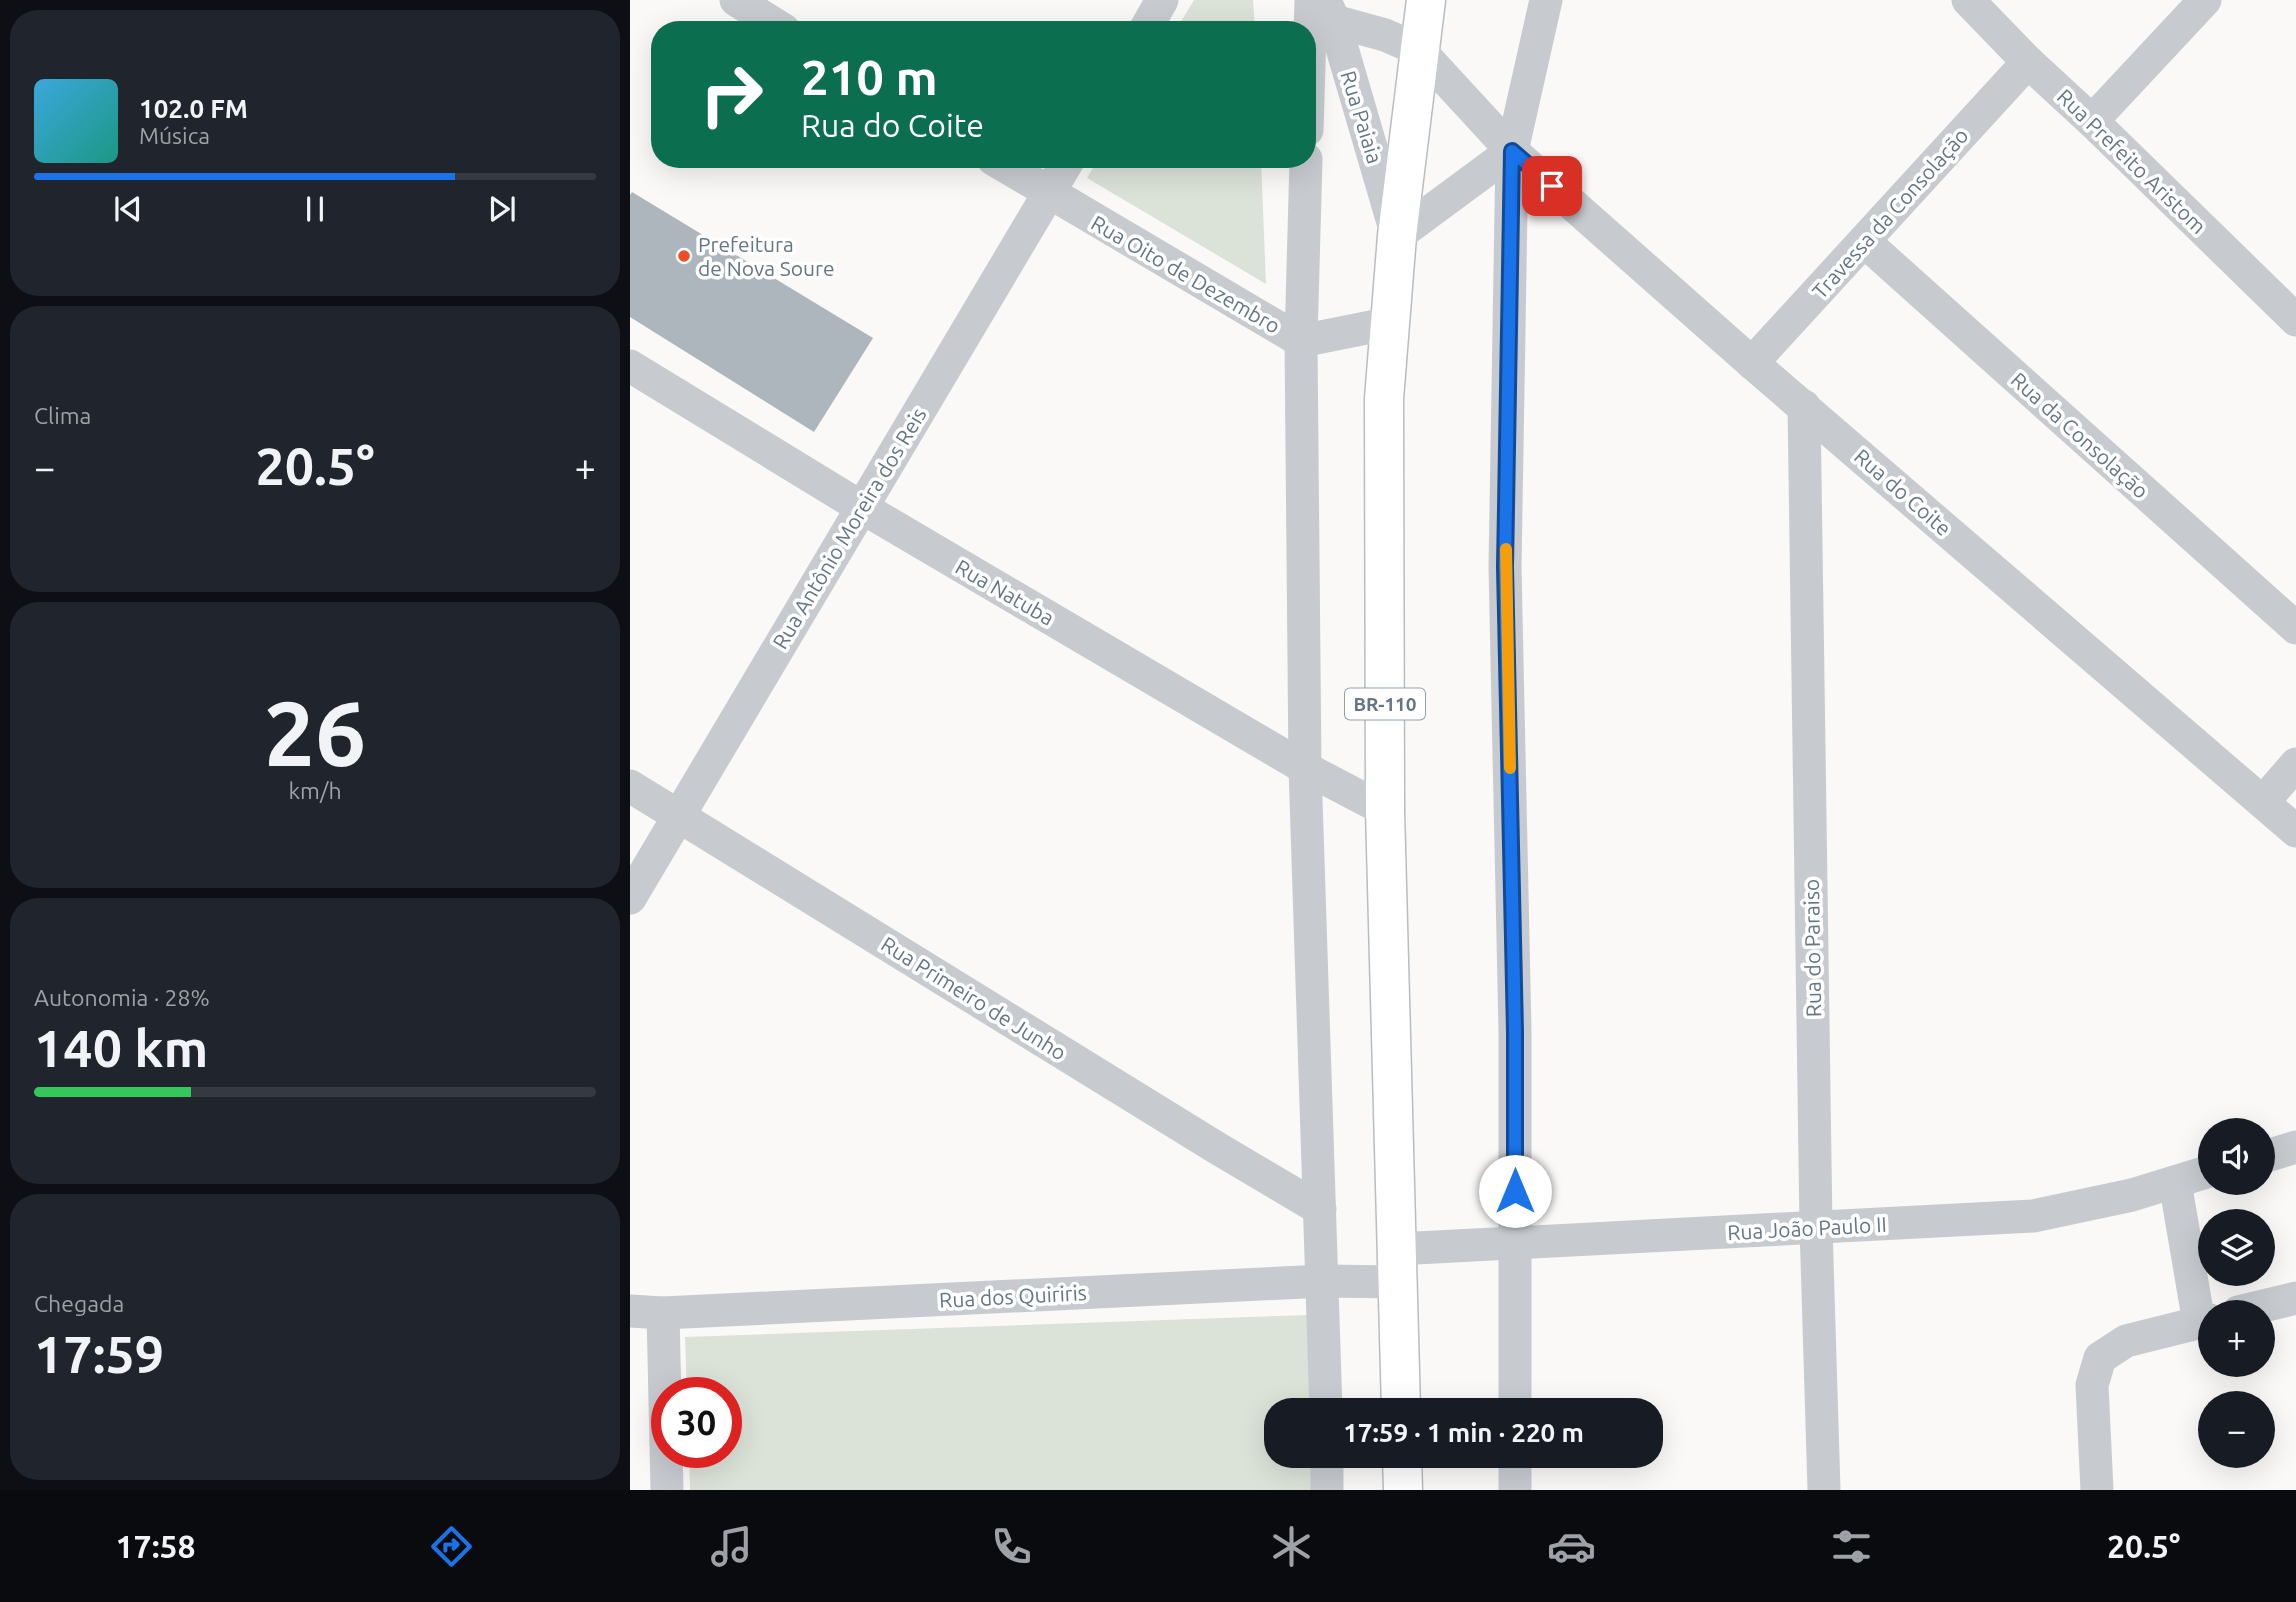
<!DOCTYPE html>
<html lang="pt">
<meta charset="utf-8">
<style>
body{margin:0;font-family:Ubuntu,sans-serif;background:#20242c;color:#f1f3f6;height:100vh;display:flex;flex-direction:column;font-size:26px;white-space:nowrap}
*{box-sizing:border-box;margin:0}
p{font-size:23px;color:#9ea1a6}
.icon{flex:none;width:38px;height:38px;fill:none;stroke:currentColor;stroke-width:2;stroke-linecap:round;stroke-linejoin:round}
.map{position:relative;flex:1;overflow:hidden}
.panel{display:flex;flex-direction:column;gap:10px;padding:10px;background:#0d0f14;width:630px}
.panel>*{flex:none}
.guide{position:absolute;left:21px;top:21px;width:665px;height:147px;border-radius:28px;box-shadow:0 7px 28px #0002;background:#0b6e4f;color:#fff;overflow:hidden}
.controls{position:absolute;left:1568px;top:1118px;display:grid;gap:14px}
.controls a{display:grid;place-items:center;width:77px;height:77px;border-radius:50%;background:#171b24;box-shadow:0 7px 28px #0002;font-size:35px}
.speed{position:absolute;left:21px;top:1377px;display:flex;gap:14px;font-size:35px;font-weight:700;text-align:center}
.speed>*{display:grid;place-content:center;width:91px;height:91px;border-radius:50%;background:#171b24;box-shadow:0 7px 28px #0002;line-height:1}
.speed .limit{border:10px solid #d22;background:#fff;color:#111}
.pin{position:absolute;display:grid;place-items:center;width:60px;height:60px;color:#fff;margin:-30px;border-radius:14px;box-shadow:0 4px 10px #0006}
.me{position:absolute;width:77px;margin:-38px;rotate:0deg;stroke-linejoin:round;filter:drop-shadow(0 0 5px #0008)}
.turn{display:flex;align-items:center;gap:24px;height:147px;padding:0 35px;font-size:32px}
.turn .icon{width:91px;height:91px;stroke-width:2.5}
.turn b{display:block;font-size:49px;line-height:60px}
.big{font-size:52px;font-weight:700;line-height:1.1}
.panel .card{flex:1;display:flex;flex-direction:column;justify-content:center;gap:10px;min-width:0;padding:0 24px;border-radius:28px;background:#20242c}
.panel .dial{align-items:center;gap:0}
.dial b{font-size:91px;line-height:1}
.song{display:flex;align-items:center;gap:21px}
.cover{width:84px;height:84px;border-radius:10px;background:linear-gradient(135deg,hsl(200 70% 55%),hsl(170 70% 35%))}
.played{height:7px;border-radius:4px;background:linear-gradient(90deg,#1a73e8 75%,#363941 75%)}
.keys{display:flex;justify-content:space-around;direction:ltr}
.heat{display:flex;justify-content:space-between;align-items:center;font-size:38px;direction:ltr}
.charge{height:10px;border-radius:5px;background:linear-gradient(90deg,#34c759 28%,#363941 0)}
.trip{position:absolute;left:634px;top:1398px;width:399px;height:70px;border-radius:28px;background:#171b24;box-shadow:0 7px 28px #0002;font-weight:700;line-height:70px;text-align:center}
.tab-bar{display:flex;height:112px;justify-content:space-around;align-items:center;background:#090b0e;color:#9ea1a6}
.tab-bar .icon{width:49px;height:49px}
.tab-bar .selected{color:#1a73e8}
.tab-bar b{font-size:32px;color:#f1f3f6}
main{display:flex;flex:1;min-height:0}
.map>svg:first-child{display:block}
.green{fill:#dbe2d8}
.building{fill:#adb6bc}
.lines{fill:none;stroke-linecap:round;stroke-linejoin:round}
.primary-casing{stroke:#b8bdc1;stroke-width:41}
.minor{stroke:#c7cbcf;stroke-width:33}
.primary{stroke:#fff;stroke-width:38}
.route-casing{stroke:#114b97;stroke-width:18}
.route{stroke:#1a73e8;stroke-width:12}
.slow{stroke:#f59e0b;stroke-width:12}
.poi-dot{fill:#ed4c24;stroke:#fff;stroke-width:2.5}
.labels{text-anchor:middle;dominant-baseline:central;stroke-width:7;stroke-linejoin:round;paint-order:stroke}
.shield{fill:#fff;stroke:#929fa9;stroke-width:2}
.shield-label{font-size:19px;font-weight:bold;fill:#637684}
.street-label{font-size:21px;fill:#637684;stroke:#fff}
.poi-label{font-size:21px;fill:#637684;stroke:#fff;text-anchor:start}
</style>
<main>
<section class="panel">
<div class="card">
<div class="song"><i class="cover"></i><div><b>102.0 FM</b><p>Música</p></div></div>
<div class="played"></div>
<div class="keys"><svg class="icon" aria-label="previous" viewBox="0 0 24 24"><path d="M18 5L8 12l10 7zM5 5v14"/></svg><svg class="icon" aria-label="pause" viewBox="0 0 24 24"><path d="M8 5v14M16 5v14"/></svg><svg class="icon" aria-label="next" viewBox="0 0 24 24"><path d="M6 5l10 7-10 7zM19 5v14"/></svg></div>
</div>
<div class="card"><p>Clima</p>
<div class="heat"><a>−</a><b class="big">20.5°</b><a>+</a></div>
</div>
<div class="card dial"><b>26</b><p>km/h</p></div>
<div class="card"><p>Autonomia · 28%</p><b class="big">140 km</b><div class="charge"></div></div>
<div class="card"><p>Chegada</p><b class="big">17:59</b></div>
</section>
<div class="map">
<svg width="1666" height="1490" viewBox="0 0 1666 1490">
<rect width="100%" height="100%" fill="#faf9f7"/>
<g class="green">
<polygon points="564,0 623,0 625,30 546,30"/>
<polygon points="468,159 631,159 636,284 457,178"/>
<polygon points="678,1315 680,1410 646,1410 646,1456 682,1456 682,1490 60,1490 59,1453 96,1452 96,1393 57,1393 55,1337"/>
</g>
<polygon class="building" points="2,192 243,338 184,432 0,317 0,195"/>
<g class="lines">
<defs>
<g id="primary">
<polyline points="771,1410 755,810 754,399 767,236 796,0"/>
<polyline points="772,1456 773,1490"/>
</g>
</defs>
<use href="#primary" class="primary-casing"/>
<g class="minor">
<polyline points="106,0 154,30"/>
<polyline points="1338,0 1398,62 1462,121 1666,320"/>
<polyline points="697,5 704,21 767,236 882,151"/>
<polyline points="704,21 755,35 789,50 882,151 1122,363 1666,831"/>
<polyline points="515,30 532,0"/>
<polyline points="1462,121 1575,0"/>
<polyline points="677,130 681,0"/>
<polyline points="363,159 671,341 761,323"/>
<polyline points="676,159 671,341 675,768 696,1410"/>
<polyline points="1235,242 1666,628"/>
<polyline points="1122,363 1398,62"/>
<polyline points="0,366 231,507 675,768 755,810"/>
<polyline points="1174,406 1186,1227 1194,1490"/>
<polyline points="0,786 587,1148 690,1209"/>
<polyline points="1633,802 1666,764"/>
<polyline points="0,898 439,159"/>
<polyline points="1633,1157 1666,1147"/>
<polyline points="1545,1182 1569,1323"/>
<polyline points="767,1249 1403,1216 1502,1195 1580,1171"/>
<polyline points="0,1311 33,1313 694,1281 767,1282"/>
<polyline points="1608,1312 1666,1298"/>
<polyline points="33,1313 37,1490"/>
<polyline points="885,1410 885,1032 875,567 882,151 916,0"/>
<polyline points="697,1456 697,1490"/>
<polyline points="885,1456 885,1490"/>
<polyline points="1467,1490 1462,1385 1470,1358 1496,1341 1580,1320"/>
</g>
<use href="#primary" class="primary"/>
</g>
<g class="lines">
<defs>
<polyline id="route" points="885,1191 885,1032 875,567 882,151 922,186"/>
</defs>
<use href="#route" class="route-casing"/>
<use href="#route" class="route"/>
<polyline class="slow" points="876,549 880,768"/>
</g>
<circle class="poi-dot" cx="54" cy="256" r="7"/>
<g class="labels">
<rect class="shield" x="715" y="688.5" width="80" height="31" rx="5"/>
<g class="shield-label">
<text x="755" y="704">BR-110</text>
</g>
<g class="street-label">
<text transform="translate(732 117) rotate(73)">Rua Paiaia</text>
<text transform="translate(1502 161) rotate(44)">Rua Prefeito Aristom</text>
<text transform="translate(1260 213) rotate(-48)">Travessa da Consolação</text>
<text transform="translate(556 274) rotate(30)">Rua Oito de Dezembro</text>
<text transform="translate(1450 435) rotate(42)">Rua da Consolação</text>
<text transform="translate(1273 492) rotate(41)">Rua do Coite</text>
<text transform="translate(219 528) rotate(-59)">Rua Antônio Moreira dos Reis</text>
<text transform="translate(375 592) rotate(30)">Rua Natuba</text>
<text transform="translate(1182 948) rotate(-91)">Rua do Paraiso</text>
<text transform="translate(344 998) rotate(32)">Rua Primeiro de Junho</text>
<text transform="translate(1177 1228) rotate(-3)">Rua João Paulo II</text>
<text transform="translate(383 1296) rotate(-3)">Rua dos Quiriris</text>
</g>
<g class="poi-label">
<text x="68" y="244">Prefeitura<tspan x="68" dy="24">de Nova Soure</tspan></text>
</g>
</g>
</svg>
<div class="controls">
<a><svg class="icon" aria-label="sound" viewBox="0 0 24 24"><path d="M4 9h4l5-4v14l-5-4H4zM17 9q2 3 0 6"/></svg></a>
<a><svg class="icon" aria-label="layers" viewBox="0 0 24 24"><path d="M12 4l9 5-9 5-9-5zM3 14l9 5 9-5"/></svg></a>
<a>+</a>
<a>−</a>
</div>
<div class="speed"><div class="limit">30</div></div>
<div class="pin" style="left:922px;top:186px;background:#d93025"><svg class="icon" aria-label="arrive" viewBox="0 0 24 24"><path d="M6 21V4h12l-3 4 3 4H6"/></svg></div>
<svg class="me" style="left:885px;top:1191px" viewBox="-20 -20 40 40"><circle r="19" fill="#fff"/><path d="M0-13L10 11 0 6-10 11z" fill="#1a73e8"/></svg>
<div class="trip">17:59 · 1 min · 220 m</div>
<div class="guide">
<div class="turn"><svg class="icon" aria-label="right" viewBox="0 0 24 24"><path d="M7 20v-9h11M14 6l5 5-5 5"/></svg><div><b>210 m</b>Rua do Coite</div></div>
</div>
</div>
</main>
<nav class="tab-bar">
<b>17:58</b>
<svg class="icon selected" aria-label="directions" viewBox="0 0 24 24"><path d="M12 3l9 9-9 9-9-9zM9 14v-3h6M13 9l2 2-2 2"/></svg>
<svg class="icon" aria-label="music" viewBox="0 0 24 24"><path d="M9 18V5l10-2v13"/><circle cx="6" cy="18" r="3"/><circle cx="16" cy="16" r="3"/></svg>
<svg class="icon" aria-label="phone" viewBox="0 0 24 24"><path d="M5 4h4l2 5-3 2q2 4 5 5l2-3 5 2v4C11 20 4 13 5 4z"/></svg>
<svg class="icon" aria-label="climate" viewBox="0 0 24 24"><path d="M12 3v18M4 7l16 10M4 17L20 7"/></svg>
<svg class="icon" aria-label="car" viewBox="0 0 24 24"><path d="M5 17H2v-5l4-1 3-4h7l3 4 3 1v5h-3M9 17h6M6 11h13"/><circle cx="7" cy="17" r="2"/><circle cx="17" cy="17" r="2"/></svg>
<svg class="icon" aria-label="filters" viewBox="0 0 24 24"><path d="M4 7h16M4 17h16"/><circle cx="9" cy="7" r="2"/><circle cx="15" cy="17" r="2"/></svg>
<b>20.5°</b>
</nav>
